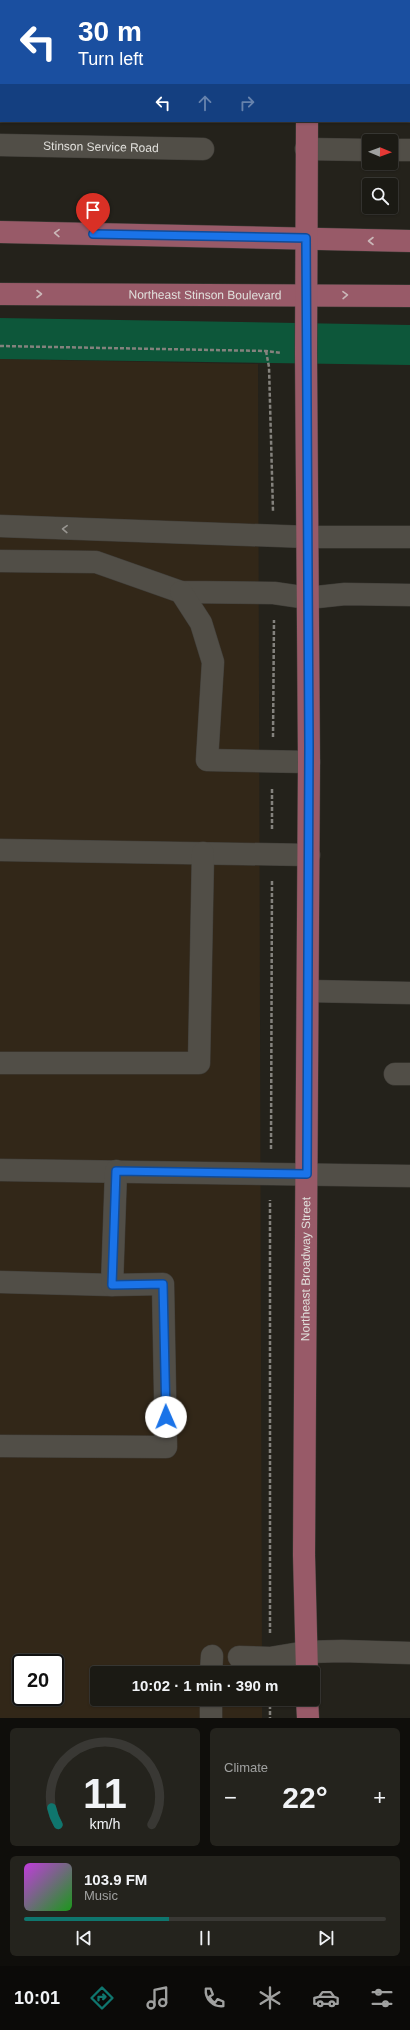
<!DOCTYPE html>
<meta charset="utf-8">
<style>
body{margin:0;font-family:Helvetica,sans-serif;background:#24231d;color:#f1f3f6;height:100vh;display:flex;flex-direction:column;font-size:15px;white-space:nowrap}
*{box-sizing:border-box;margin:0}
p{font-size:13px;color:#a0a1a0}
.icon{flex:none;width:22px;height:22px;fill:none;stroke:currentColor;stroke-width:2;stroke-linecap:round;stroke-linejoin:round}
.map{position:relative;height:1718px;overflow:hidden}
.sheet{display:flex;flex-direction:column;gap:10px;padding:10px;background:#0f0e0b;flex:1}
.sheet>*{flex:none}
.top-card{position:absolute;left:0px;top:0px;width:410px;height:122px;box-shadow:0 1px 3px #0004,0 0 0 1px #393834;background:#1a4fa0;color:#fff;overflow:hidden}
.needle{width:26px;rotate:91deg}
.controls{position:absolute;left:362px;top:134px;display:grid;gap:8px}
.controls a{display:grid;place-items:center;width:36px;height:36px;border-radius:4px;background:#1b1a14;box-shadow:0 1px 3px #0004,0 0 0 1px #393834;font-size:20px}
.speed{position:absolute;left:12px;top:1654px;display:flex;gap:8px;font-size:20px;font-weight:700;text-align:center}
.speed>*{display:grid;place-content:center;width:52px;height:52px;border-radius:50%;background:#1b1a14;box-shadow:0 1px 3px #0004,0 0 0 1px #393834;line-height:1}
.speed .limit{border:2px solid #111;border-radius:6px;background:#fff;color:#111}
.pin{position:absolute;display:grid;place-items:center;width:34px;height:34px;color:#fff;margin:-41px -17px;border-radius:50% 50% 50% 0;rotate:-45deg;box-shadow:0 0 4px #0007}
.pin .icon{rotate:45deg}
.me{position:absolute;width:44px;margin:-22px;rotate:359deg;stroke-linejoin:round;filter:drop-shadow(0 0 3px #0008)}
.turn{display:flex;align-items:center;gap:14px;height:84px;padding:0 12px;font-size:18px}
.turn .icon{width:52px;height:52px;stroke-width:2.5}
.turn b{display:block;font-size:28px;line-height:34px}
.lanes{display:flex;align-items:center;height:38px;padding:0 12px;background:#0003;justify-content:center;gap:20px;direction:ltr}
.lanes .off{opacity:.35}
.big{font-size:30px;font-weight:800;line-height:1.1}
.sheet .card{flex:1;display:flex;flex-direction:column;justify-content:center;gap:6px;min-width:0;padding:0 14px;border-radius:6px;background:#24231d}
.sheet .dial{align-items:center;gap:0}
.dial svg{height:104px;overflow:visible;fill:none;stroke:#393834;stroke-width:7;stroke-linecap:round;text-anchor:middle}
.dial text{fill:#f1f3f6;stroke:none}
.song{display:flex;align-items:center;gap:12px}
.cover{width:48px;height:48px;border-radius:6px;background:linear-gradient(135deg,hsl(290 70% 55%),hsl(120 70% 35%))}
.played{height:4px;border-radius:2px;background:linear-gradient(90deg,#0f766e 40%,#393834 40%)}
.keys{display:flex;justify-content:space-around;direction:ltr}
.heat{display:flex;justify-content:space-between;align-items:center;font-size:22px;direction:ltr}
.sheet .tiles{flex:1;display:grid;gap:10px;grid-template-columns:1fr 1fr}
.card:last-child{grid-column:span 2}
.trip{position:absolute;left:90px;top:1666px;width:230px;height:40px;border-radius:4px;background:#1b1a14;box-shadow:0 1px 3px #0004,0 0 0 1px #393834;font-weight:800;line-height:40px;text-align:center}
.tab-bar{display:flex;height:64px;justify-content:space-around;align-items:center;background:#0b0a08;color:#a0a1a0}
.tab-bar .icon{width:28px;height:28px}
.tab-bar .selected{color:#0f766e}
.tab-bar b{font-size:18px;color:#f1f3f6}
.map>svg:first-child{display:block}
.industrial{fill:#322718;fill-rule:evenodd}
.green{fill:#0d573a}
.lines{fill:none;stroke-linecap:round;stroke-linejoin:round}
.minor-casing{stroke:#403e39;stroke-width:23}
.major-casing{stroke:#403e39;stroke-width:23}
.path{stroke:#84827d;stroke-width:2.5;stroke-dasharray:4 2;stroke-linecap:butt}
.minor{stroke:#514e47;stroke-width:22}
.major{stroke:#985a68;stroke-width:22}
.oneway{stroke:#cab7b8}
.oneway2{stroke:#989691}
.route-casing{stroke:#114b97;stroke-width:10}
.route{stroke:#1a73e8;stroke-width:7}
.labels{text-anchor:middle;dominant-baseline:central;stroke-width:4;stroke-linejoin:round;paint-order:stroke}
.street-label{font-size:12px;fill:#e0dfdb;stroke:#1a1812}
</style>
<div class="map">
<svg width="410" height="1718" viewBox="0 0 410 1718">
<rect width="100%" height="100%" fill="#24221b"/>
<path class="industrial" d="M0,359L258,364L262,1673H97V1699H262V1718H0ZM21,1663H55V1697H21Z"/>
<polygon class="green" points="0,318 410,325 410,365 0,359"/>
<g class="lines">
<defs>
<g id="minor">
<path id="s1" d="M0,145L203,149"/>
<polyline points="306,149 369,150"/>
<polyline points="391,150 410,150"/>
<polyline points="0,526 308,537 410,537"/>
<polyline points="0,561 96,562 181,592 274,593 308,598 345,594 410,595"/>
<polyline points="181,592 201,623 213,662 207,760 309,762"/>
<polyline points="0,850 309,855"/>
<polyline points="308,991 410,993"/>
<polyline points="0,1063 199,1063 203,853"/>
<polyline points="395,1074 410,1074"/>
<polyline points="0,1170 410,1176"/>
<polyline points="0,1282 112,1285"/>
<polyline points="0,1446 166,1447 163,1284 112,1285 116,1171"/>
<polyline points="239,1657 270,1658 306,1652 342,1651 410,1653"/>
<polyline points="211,1673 212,1656"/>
<polyline points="211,1718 211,1699"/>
</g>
<g id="major">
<polyline points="309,1 309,0"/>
<polyline points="0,232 410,241"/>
<path id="s2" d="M0,294L410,296"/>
<path id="s3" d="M307,1673L304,1555L309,762L306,354L307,121"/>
<polyline points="307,1699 308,1718"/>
</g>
</defs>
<use href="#minor" class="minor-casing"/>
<use href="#major" class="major-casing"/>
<g class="path">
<polyline points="0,346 266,351 281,353"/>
<polyline points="266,351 269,367 273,511"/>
<polyline points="273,737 274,620"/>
<polyline points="272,829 272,788"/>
<polyline points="271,1149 272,880"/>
<polyline points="270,1633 270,1200"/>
<polyline points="270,1699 270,1718"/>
</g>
<use href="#minor" class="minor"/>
<use href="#major" class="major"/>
</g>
<defs><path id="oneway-chevron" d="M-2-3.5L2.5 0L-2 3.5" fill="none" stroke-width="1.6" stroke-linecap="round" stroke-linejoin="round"/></defs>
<g class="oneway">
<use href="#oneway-chevron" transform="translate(57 233) rotate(-179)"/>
<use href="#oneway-chevron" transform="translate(371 241) rotate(-180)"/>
<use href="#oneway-chevron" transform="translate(39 294)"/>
<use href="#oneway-chevron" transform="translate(345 295) rotate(-1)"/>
</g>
<use class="oneway2" href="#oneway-chevron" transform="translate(65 529) rotate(-178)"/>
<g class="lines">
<defs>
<polyline id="route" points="93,234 306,238 309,747 307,1174 116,1171 112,1285 163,1284 166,1417"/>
</defs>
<use href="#route" class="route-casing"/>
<use href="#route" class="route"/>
</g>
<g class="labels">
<g class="street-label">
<text stroke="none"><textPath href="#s1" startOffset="101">Stinson Service Road</textPath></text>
<text stroke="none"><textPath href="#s2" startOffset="205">Northeast Stinson Boulevard</textPath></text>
<text stroke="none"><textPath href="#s3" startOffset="404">Northeast Broadway Street</textPath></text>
</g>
</g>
</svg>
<div class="controls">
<a><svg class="needle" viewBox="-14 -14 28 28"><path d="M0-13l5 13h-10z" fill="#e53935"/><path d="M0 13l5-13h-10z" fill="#a0a1a0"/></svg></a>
<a><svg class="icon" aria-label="search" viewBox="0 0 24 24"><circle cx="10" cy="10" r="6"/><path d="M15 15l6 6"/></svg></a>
</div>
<div class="speed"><div class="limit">20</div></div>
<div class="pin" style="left:93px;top:234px;background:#d93025"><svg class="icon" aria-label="arrive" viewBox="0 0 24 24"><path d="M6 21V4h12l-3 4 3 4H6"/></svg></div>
<svg class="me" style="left:166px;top:1417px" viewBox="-20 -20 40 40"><circle r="19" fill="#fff"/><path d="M0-13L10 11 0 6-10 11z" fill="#1a73e8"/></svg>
<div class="trip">10:02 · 1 min · 390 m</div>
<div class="top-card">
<div class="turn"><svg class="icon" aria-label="left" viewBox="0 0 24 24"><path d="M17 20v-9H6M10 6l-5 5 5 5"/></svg><div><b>30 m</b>Turn left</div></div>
<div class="lanes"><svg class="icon" aria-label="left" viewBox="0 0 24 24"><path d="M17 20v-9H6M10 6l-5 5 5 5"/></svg><svg class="icon off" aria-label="ahead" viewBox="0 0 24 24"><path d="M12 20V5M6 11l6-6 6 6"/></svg><svg class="icon off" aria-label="right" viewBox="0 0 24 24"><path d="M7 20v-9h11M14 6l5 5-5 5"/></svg></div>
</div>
</div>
<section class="sheet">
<div class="tiles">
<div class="card dial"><svg viewBox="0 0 100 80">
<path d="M14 69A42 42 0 1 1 86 69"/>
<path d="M14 69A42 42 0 0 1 9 56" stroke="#0f766e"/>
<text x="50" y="56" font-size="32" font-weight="700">11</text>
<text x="50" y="72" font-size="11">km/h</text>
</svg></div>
<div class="card"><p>Climate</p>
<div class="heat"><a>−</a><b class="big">22°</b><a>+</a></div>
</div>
<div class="card">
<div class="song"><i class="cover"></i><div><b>103.9 FM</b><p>Music</p></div></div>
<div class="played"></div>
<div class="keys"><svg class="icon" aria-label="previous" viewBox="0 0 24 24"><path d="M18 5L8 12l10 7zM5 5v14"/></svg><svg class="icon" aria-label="pause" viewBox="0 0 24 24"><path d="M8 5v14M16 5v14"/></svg><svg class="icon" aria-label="next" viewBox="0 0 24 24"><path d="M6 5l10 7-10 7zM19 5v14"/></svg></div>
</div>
</div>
</section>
<nav class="tab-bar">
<b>10:01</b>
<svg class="icon selected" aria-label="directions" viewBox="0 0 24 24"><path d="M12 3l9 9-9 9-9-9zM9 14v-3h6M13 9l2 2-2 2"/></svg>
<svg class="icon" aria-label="music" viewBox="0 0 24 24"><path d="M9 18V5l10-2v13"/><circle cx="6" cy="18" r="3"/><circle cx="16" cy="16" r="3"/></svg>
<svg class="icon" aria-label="phone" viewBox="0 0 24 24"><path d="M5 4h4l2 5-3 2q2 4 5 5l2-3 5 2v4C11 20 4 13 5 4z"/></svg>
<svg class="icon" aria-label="climate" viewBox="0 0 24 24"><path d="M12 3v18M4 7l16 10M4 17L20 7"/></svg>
<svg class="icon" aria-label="car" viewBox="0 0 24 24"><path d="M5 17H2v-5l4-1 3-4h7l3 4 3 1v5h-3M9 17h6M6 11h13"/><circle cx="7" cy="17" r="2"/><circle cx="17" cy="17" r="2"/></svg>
<svg class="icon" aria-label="filters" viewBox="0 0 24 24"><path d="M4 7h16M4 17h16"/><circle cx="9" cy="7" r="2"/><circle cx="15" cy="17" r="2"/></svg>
</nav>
